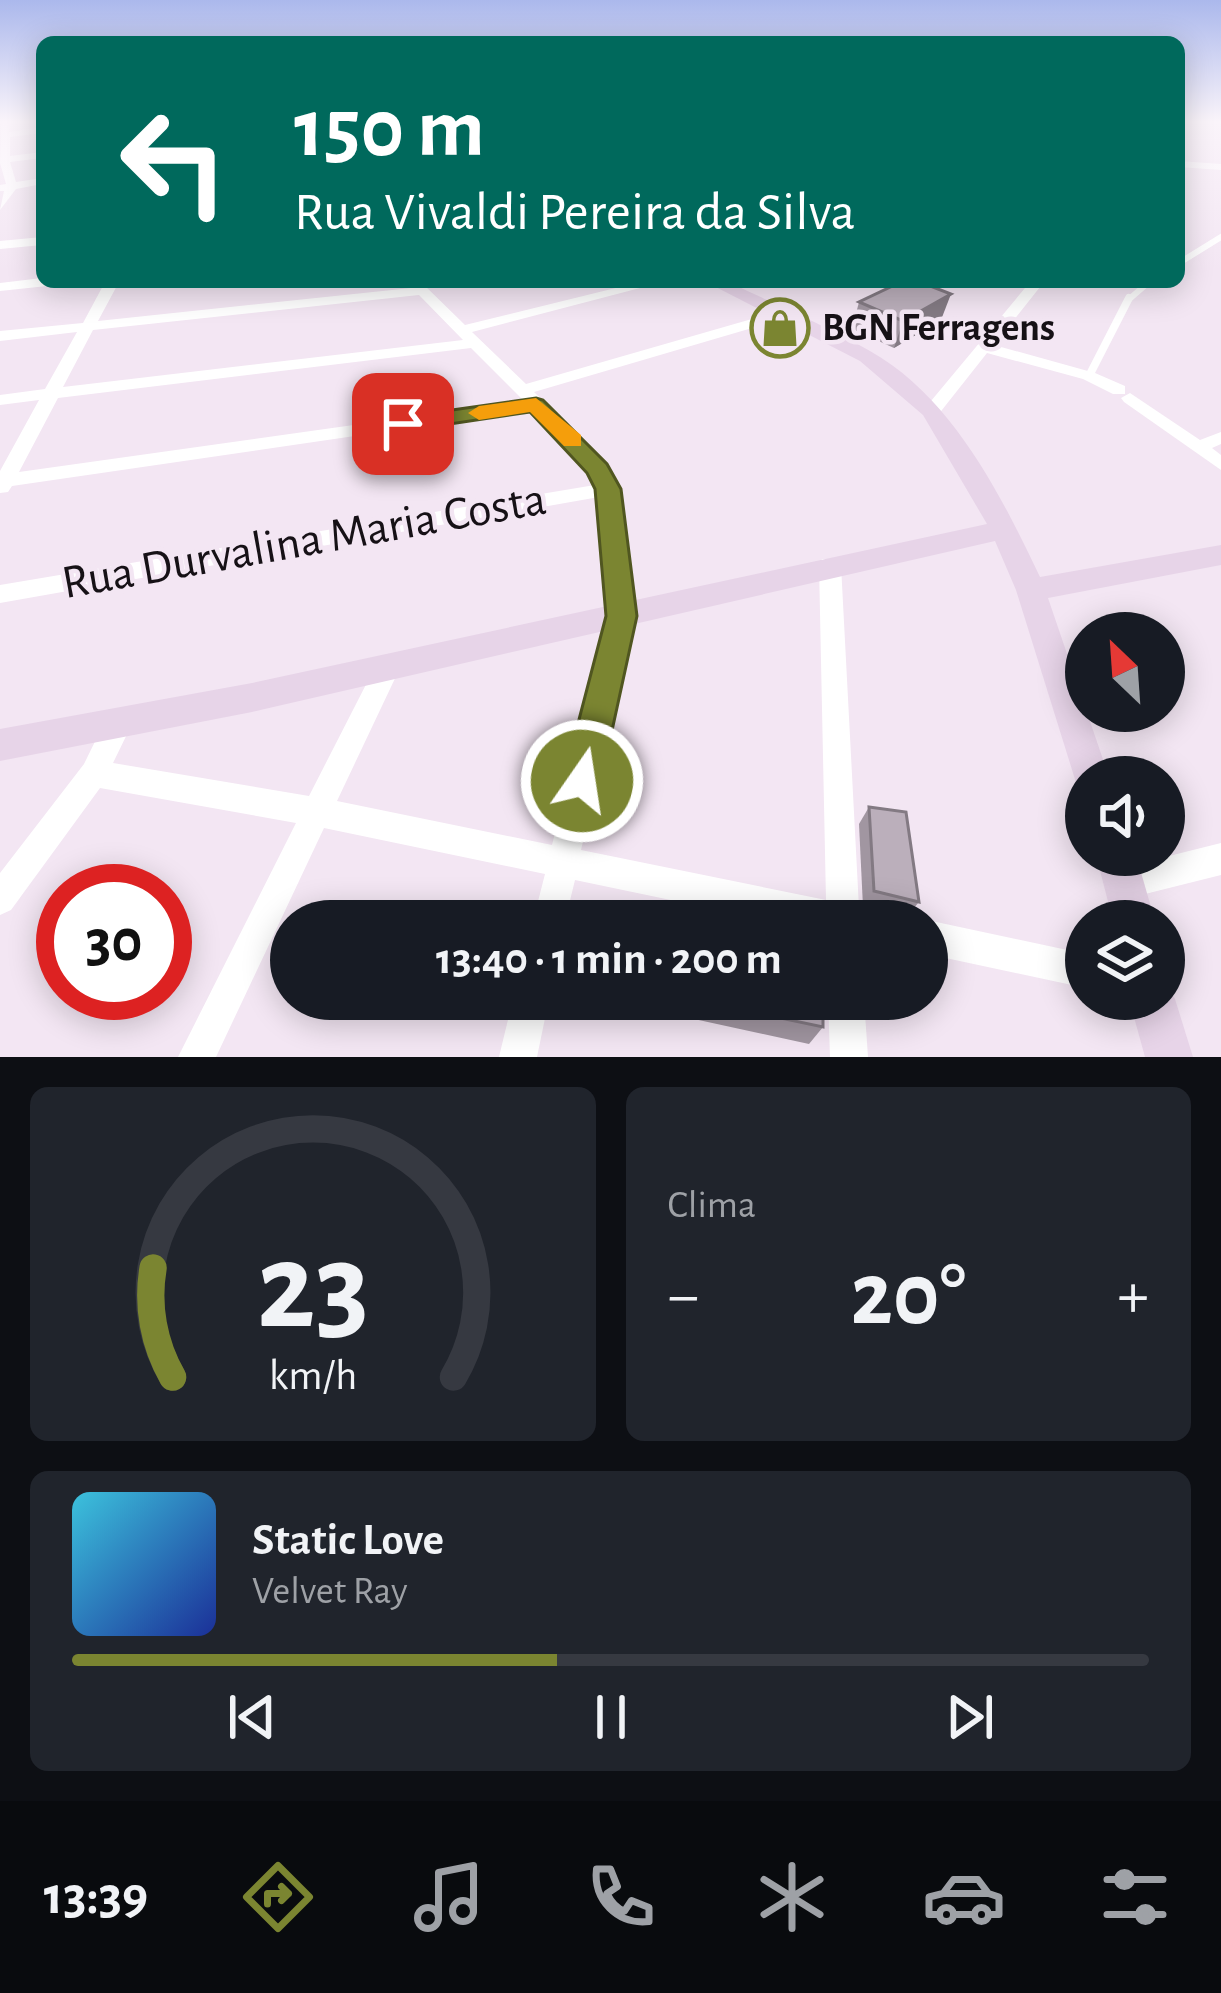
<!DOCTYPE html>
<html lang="pt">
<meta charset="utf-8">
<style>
body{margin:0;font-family:"Alegreya Sans",sans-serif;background:#20242c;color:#f1f3f6;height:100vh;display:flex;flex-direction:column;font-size:45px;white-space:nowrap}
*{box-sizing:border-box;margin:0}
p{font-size:39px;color:#9ea1a6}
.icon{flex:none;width:66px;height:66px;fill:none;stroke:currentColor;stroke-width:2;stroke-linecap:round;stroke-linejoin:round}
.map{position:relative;height:1057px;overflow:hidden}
.sheet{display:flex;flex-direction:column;gap:30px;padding:30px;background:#0d0f14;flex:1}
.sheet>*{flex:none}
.hud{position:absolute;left:36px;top:36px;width:1149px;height:252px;border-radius:18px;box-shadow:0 6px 30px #0003;background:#00695c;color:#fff;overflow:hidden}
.needle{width:78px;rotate:335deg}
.buttons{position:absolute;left:1065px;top:612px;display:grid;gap:24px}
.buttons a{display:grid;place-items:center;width:120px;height:120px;border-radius:50%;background:#171b24;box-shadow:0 6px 30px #0003;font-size:60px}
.speed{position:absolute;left:36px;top:864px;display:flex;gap:24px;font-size:60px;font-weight:700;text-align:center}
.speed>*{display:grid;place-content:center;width:156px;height:156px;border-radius:50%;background:#171b24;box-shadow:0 6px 30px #0003;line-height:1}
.speed .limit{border:18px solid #d22;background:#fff;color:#111}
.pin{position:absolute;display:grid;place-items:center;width:102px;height:102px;color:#fff;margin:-51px;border-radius:24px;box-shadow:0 6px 18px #0006}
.me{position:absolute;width:132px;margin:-66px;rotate:13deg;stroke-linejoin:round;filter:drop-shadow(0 0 9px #0008)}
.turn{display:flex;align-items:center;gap:42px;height:252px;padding:0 60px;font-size:54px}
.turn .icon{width:156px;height:156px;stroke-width:2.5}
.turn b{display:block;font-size:84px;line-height:102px}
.big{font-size:90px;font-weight:600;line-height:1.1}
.sheet .card{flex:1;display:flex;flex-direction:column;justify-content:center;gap:18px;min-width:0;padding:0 42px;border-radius:18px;background:#20242c}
.sheet .dial{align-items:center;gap:0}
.dial svg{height:312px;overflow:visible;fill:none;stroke:#363941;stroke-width:7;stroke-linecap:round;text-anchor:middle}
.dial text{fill:#f1f3f6;stroke:none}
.song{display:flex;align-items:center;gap:36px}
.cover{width:144px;height:144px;border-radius:18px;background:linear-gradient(135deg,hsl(190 70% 55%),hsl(230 70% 35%))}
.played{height:12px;border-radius:6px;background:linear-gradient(90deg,#7b8531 45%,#363941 45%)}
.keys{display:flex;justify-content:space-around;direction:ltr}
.heat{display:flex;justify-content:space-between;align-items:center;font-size:66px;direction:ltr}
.sheet .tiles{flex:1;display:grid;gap:30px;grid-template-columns:1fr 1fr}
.card:last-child{grid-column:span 2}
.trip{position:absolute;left:270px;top:900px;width:678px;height:120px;border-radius:60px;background:#171b24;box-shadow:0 6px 30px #0003;font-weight:600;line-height:120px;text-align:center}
.dock{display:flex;height:192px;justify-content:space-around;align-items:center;background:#090b0e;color:#9ea1a6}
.dock .icon{width:84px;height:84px}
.dock .on{color:#7b8531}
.dock b{font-size:54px;color:#f1f3f6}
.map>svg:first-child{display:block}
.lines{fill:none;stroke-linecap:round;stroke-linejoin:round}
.lane-far1{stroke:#fff;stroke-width:6}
.lane{stroke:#fff;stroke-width:8}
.street{fill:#fff;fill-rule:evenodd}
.secondary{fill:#e7d4e8;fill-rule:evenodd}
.wall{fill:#a196a1}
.shaded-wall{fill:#837a83}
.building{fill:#bbafbb;stroke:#837a83;stroke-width:3}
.route{fill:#7b8531;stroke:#505620;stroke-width:3}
.slow{fill:#f59e0b}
.labels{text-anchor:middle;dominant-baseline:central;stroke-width:9;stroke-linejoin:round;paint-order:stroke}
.far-poi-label{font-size:39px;font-weight:bold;fill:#161116;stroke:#f3e6f3;text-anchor:start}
.street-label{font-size:48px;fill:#161116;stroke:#f3e6f3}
</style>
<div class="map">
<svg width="1221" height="1057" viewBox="0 0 1221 1057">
<rect width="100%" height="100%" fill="#f3e6f3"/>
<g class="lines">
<g class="lane-far1">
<polyline points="1179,263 1221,237"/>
<polyline points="1127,301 1149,282"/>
</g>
<polyline class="lane" points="1089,376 1129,298"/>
<g class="street">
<polygon points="1,123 9,123 9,132 42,127 42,133 10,137 10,156 42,152 42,158 10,162 16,182 42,178 42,184 16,189 0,210 4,191 0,191 0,185 6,184 0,163"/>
<polygon points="1179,161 1221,164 1221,170 1179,167"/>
<polygon points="42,237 42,245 0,249 0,241"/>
<polygon points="42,278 42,282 54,282 47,286 0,291 0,283"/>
<path d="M105,282H119L98,321L411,288L406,282H421L465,325L640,282H663L472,332L526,384L780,311H790V317L534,392L593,449L618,489L634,617L581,850L826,900L819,565L822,559H838L841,565L859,908L866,921H771L575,880L565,921H533L545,874L324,828L216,1057H178L296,823L100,788L11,910L0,915V873L84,764L107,717L117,714L127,717L131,726L113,763L309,796L377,663L386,659L395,663L399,670L337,801L552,845L610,617L599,497L0,603V585L595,485L579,456L533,410L12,486L8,492L0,493V471L39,400L0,405V395L45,389L77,332L0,341V331L83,323ZM419,295L463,340L63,387L93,330ZM471,348L524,401L19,472L58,398Z"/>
<polygon points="1030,282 1044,282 994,345 1095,373 1125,386 1125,394 1113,394 1083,379 987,353 938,415 926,415 926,407"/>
<polygon points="1130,393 1200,440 1221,432 1221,444 1212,448 1221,455 1221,470 1124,402 1121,398"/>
<polygon points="1221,843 1221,875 1125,899 1114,894 1109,883 1114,872 1125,867"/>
<polygon points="927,920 1086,954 1086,988 927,954"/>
<polygon points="513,999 549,999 537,1057 499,1057"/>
<polygon points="828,999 864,999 868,1057 830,1057"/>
</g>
<g class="secondary">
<path d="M706,282H729C776,305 825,325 870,351C952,397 1001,495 1040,577L1221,545V565L1048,598L1109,777H1086V792L1078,789L1016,590L995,541L252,712L0,761V729L252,683L987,524L923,415L860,361Z"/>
<polygon points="1096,855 1136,855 1155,921 1113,921"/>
<polygon points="1164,981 1175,999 1193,1057 1145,1057 1129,999 1164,999"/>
</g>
</g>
<g class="wall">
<polygon points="859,302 941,320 894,348 852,329"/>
<polygon points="869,807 919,902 906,917 863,907 859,824"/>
<polygon points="696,999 823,999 823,1027 809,1044 694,1019"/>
</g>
<polygon class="shaded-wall" points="951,294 941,320 894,348 903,321"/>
<g class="building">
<polygon points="901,282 920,282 951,294 903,321 859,302"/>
<polygon points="869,807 906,812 919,902 874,891"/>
<polygon points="701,999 823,999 823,1027 700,1001"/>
</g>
<linearGradient id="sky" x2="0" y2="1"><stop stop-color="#abb8ec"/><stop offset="0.45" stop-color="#faf4fa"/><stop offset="1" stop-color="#faf4fa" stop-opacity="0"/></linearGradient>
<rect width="1221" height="271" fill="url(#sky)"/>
<polygon class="route" points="536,398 543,400 607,464 621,489 637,616 601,781 595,794 582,799 569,794 563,781 606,616 595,489 587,473 530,412 403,431 391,424 403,417"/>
<polygon class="slow" points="536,398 581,435 581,446 564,446 530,412 479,420 468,413 479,406"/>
<defs>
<symbol id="shop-ring" viewBox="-11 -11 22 22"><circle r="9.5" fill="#f3e6f3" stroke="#7b8531" stroke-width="1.5"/><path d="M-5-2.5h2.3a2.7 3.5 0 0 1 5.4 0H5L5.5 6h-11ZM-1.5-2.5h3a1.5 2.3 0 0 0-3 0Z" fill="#7b8531"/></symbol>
</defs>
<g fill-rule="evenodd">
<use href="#shop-ring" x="747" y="295" width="66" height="66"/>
</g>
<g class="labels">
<g class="far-poi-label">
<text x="822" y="328">BGN Ferragens</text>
</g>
<g class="street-label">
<text transform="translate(304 542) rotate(-10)">Rua Durvalina Maria Costa</text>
</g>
</g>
</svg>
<div class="buttons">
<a><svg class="needle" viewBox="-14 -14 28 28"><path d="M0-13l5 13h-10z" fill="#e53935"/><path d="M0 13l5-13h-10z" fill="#9ea1a6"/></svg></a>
<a><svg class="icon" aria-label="sound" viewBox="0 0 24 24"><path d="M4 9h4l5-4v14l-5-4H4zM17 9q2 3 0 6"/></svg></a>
<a><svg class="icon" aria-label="layers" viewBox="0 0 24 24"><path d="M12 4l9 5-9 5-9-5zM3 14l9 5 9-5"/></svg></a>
</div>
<div class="speed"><div class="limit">30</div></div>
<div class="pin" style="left:403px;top:424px;background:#d93025"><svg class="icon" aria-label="arrive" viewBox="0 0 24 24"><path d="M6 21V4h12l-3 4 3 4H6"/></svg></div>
<svg class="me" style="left:582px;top:781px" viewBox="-20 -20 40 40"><circle r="17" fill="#7b8531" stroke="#fff" stroke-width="3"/><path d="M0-11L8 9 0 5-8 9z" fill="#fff"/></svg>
<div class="trip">13:40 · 1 min · 200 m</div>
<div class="hud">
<div class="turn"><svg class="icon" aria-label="left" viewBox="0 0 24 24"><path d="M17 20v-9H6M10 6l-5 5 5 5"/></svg><div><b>150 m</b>Rua Vivaldi Pereira da Silva</div></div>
</div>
</div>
<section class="sheet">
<div class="tiles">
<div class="card dial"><svg viewBox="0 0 100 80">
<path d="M14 69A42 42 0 1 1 86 69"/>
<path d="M14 69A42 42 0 0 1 9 41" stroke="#7b8531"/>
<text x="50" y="56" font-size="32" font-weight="700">23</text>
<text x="50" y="72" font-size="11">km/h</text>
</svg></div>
<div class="card"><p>Clima</p>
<div class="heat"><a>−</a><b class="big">20°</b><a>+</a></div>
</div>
<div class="card">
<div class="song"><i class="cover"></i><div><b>Static Love</b><p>Velvet Ray</p></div></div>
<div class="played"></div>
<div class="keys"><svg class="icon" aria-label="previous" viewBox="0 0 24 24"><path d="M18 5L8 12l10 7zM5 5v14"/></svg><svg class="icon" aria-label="pause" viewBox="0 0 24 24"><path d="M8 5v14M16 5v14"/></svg><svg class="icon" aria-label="next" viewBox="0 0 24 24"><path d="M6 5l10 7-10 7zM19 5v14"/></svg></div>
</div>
</div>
</section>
<nav class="dock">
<b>13:39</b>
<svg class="icon on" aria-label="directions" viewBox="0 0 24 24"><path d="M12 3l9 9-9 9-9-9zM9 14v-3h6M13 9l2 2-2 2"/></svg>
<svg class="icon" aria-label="music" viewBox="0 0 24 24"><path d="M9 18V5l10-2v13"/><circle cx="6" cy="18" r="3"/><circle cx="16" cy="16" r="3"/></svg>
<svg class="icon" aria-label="phone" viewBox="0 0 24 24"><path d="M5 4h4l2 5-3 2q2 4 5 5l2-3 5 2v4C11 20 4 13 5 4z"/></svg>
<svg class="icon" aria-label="climate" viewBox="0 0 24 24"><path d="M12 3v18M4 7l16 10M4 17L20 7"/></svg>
<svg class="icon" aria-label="car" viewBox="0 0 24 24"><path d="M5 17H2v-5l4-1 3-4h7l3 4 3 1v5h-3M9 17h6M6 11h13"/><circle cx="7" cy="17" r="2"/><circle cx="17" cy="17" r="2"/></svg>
<svg class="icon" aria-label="filters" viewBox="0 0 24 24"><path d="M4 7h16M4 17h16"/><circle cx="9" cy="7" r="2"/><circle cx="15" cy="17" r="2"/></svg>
</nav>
